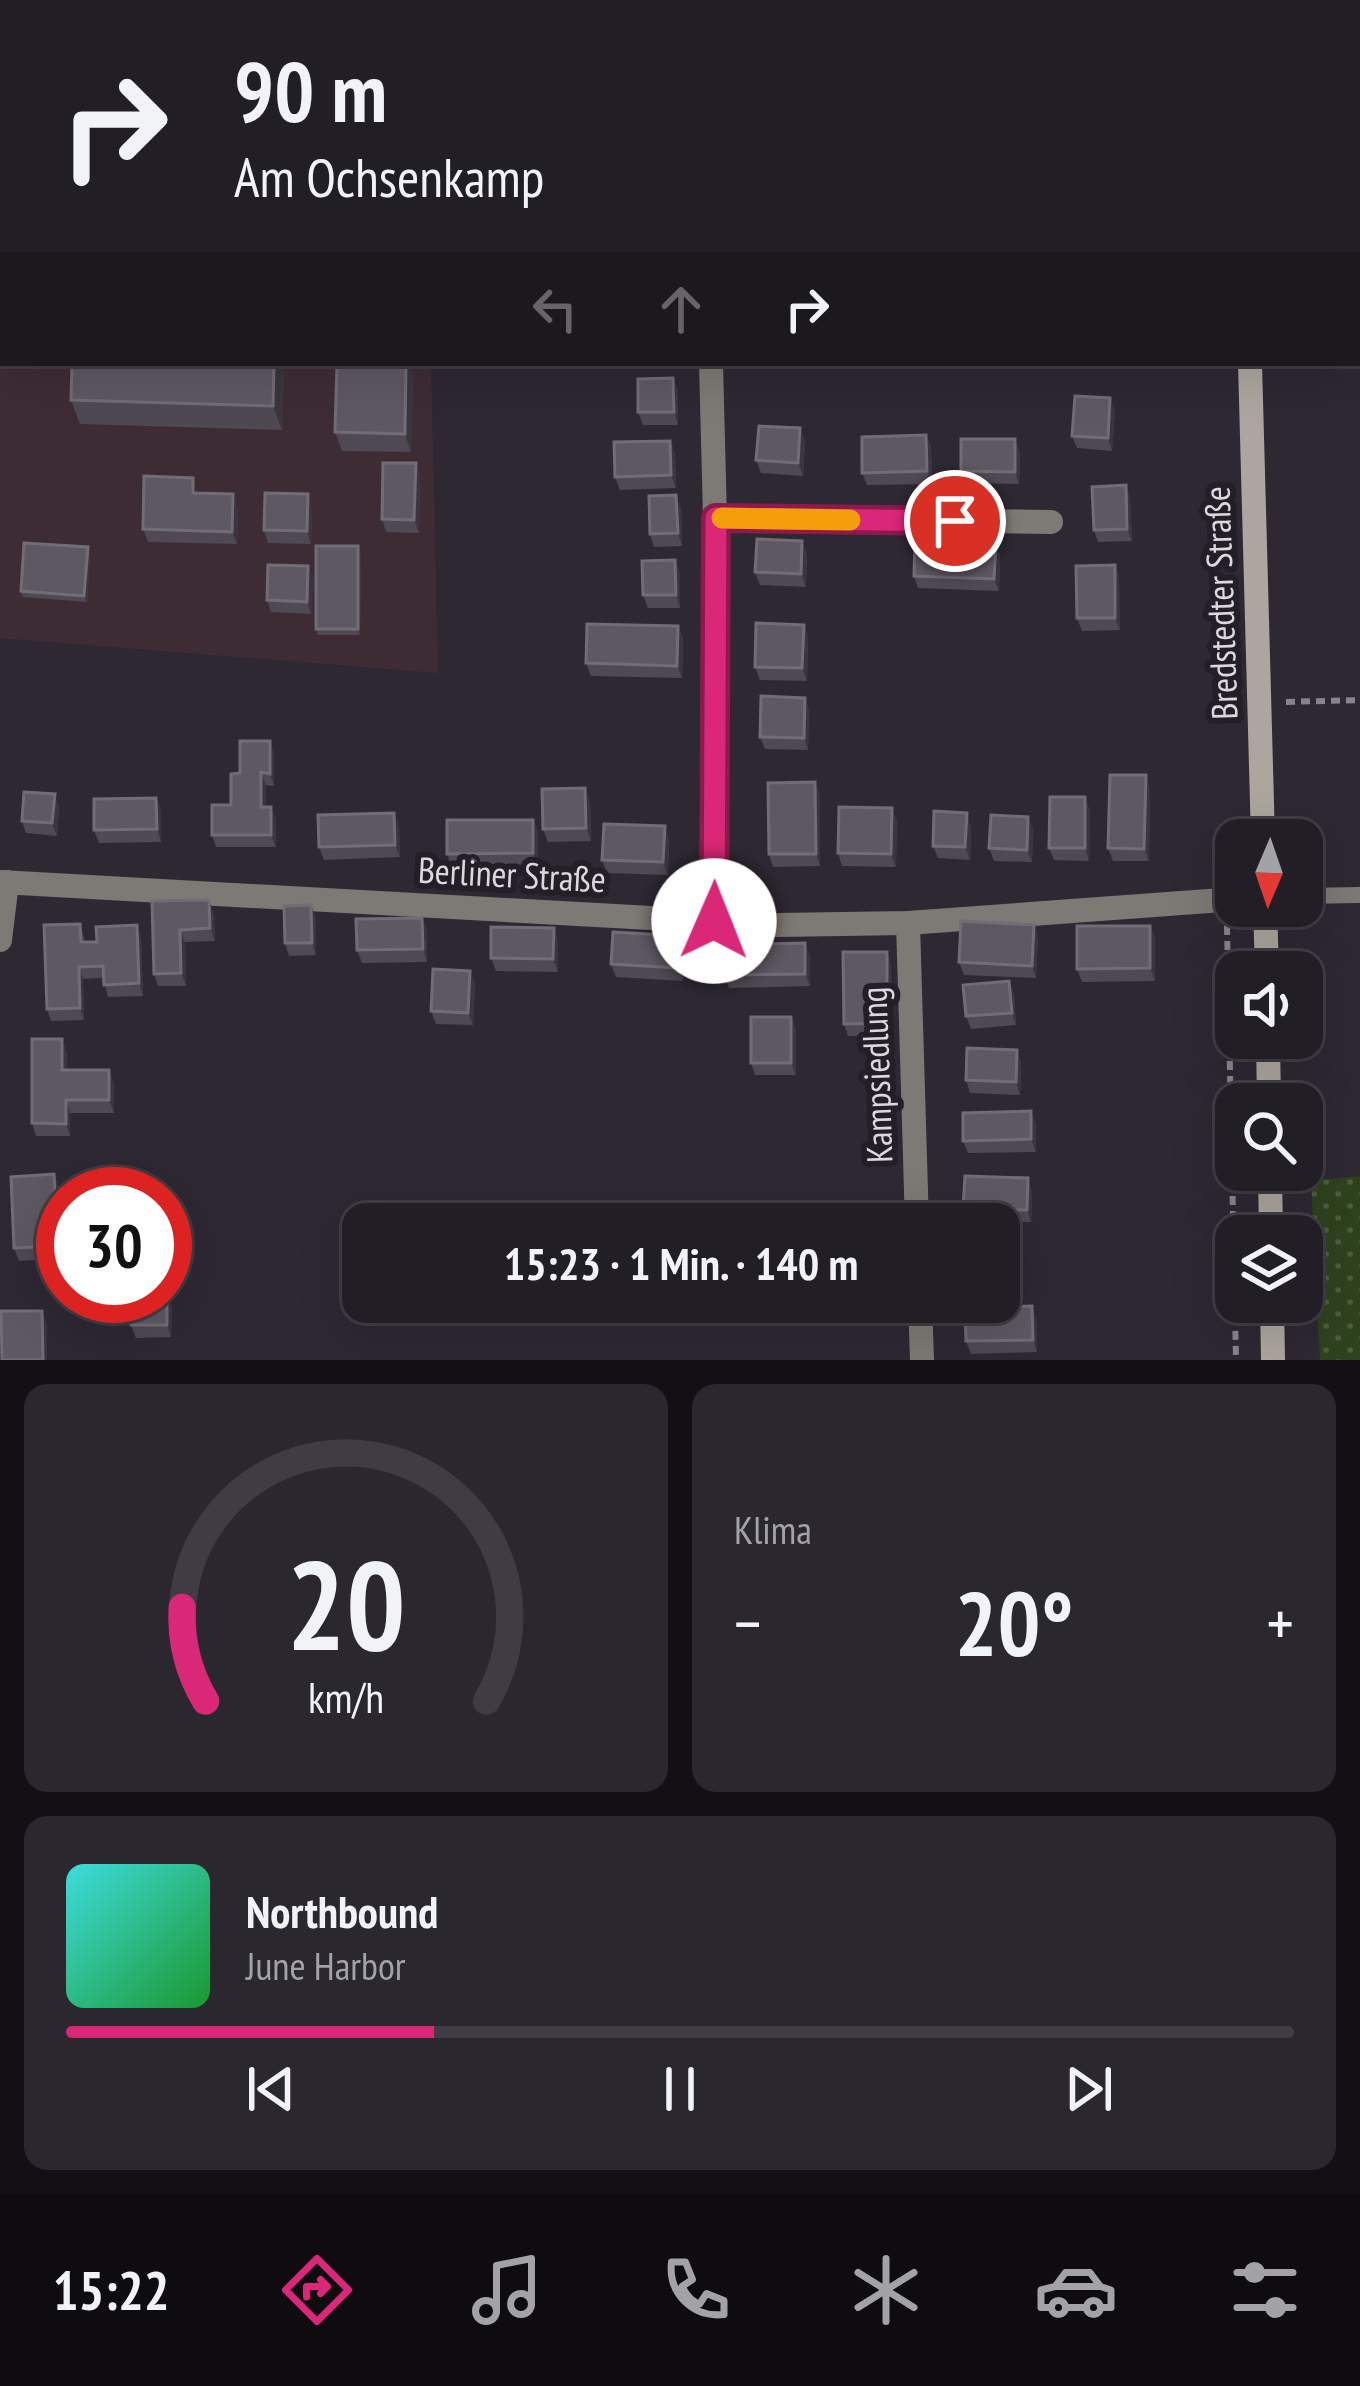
<!DOCTYPE html>
<html lang="de">
<meta charset="utf-8">
<style>
body{margin:0;font-family:"PT Sans Narrow",sans-serif;background:#2a272e;color:#f1f3f6;height:100vh;display:flex;flex-direction:column;font-size:45px;white-space:nowrap}
*{box-sizing:border-box;margin:0}
p{font-size:39px;color:#a2a2a7}
.icon{flex:none;width:66px;height:66px;fill:none;stroke:currentColor;stroke-width:2;stroke-linecap:round;stroke-linejoin:round}
.map{position:relative;height:1360px;overflow:hidden}
.panel{display:flex;flex-direction:column;gap:24px;padding:24px;background:#131015;flex:1}
.panel>*{flex:none}
.hud{position:absolute;left:0px;top:0px;width:1362px;height:366px;box-shadow:0 12px 48px #0002,0 0 0 3px #3f3c43;background:#221e26;color:#f1f3f6;overflow:hidden}
.needle{width:78px;rotate:182deg}
.buttons{position:absolute;left:1215px;top:819px;display:grid;gap:24px}
.buttons a{display:grid;place-items:center;width:108px;height:108px;border-radius:24px;background:#221e26;box-shadow:0 12px 48px #0002,0 0 0 3px #3f3c43;font-size:60px}
.speed{position:absolute;left:36px;top:1167px;display:flex;gap:24px;font-size:60px;font-weight:700;text-align:center}
.speed>*{display:grid;place-content:center;width:156px;height:156px;border-radius:50%;background:#221e26;box-shadow:0 12px 48px #0002,0 0 0 3px #3f3c43;line-height:1}
.speed .limit{border:18px solid #d22;background:#fff;color:#111}
.pin{position:absolute;display:grid;place-items:center;width:102px;height:102px;color:#fff;margin:-51px;border:6px solid #fff;border-radius:50%;box-shadow:0 3px 12px #0007}
.me{position:absolute;width:132px;margin:-66px;rotate:1deg;stroke-linejoin:round;filter:drop-shadow(0 0 9px #0008)}
.turn{display:flex;align-items:center;gap:42px;height:252px;padding:0 36px;font-size:54px}
.turn .icon{width:156px;height:156px;stroke-width:2.5}
.turn b{display:block;font-size:84px;line-height:102px}
.lanes{display:flex;align-items:center;height:114px;padding:0 36px;background:#0003;justify-content:center;gap:60px;direction:ltr}
.lanes .off{opacity:.35}
.big{font-size:90px;font-weight:700;line-height:1.1}
.panel .tile{flex:1;display:flex;flex-direction:column;justify-content:center;gap:18px;min-width:0;padding:0 42px;border-radius:24px;background:#2a272e}
.panel .dial{align-items:center;gap:0}
.dial svg{height:312px;overflow:visible;fill:none;stroke:#3f3c43;stroke-width:7;stroke-linecap:round;text-anchor:middle}
.dial text{fill:#f1f3f6;stroke:none}
.song{display:flex;align-items:center;gap:36px}
.cover{width:144px;height:144px;border-radius:18px;background:linear-gradient(135deg,hsl(180 70% 55%),hsl(130 70% 35%))}
.played{height:12px;border-radius:6px;background:linear-gradient(90deg,#db2777 30%,#3f3c43 30%)}
.keys{display:flex;justify-content:space-around;direction:ltr}
.heat{display:flex;justify-content:space-between;align-items:center;font-size:66px;direction:ltr}
.panel .tiles{flex:1;display:grid;gap:24px;grid-template-columns:1fr 1fr}
.tile:last-child{grid-column:span 2}
.trip{position:absolute;left:342px;top:1203px;width:678px;height:120px;border-radius:24px;background:#221e26;box-shadow:0 12px 48px #0002,0 0 0 3px #3f3c43;font-weight:700;line-height:120px;text-align:center}
.tab-bar{display:flex;height:192px;justify-content:space-around;align-items:center;background:#0e0c0f;color:#a2a2a7}
.tab-bar .icon{width:84px;height:84px}
.tab-bar .active{color:#db2777}
.tab-bar b{font-size:54px;color:#f1f3f6}
.map>svg:first-child{display:block}
.education{fill:#3e2c35}
.grass{fill:url(#grass-dots)}
.lines{fill:none;stroke-linecap:round;stroke-linejoin:round}
.path{stroke:#88848c;stroke-width:6;stroke-dasharray:9 6;stroke-linecap:butt}
.lane{stroke:#7d7975;stroke-width:16}
.street{stroke:#7d7975;stroke-width:24}
.secondary{stroke:#aca69e;stroke-width:24}
.wall{fill:#4e4953}
.shaded-wall{fill:#3a3540}
.building{fill:#5d5862;stroke:#716c76;stroke-width:3}
.route-casing{stroke:#8e194d;stroke-width:30}
.route{stroke:#db2777;stroke-width:21}
.slow{stroke:#f59e0b;stroke-width:21}
.labels{text-anchor:middle;dominant-baseline:central;stroke-width:12;stroke-linejoin:round;paint-order:stroke}
.street-label{font-size:36px;fill:#dbd8de;stroke:#231f28}
</style>
<div class="map">
<svg width="1360" height="1360" viewBox="0 0 1360 1360">
<defs>
<pattern id="grass-dots" width="8" height="8" patternUnits="userSpaceOnUse" patternTransform="scale(3)"><rect width="8" height="8" fill="#2f421e"/><path d="M2 2h.1M6 6h.1" fill="none" stroke="#4d5d3e" stroke-width="1.8" stroke-linecap="round"/></pattern>
</defs>
<rect width="100%" height="100%" fill="#2d2832"/>
<polygon class="education" points="0,0 381,0 3,3 3,363 431,363 438,673 0,638"/>
<polygon class="grass" points="1360,1176 1360,1360 1320,1360 1311,1181"/>
<g class="lines">
<g class="path">
<polyline points="73,0 73,3"/>
<polyline points="0,351 3,350"/>
<polyline points="1286,702 1360,700"/>
<polyline points="1227,926 1236,1360"/>
</g>
<g class="lane">
<polyline points="730,3 863,3"/>
<polyline points="1302,896 1360,895"/>
</g>
<g class="street">
<polyline points="596,0 597,3"/>
<polyline points="711,363 715,518 714,921"/>
<polyline points="715,518 1051,522"/>
<polyline points="0,882 777,925 908,923 1236,899"/>
<polyline points="908,923 917,1224"/>
<polyline points="0,940 7,882"/>
<polyline points="920,1302 922,1360"/>
</g>
<g class="secondary">
<polyline points="1242,0 1242,3"/>
<polyline points="1250,363 1263,840"/>
<polyline points="1265,906 1267,972"/>
<polyline points="1268,1038 1269,1104"/>
<polyline points="1270,1170 1271,1236"/>
<polyline points="1272,1302 1273,1360"/>
</g>
</g>
<g class="wall">
<polygon points="0,0 29,0 30,3 3,3 2,201 0,200"/>
<polygon points="72,363 284,363 282,430 80,424 71,400"/>
<polygon points="413,373 411,452 342,451 335,432"/>
<polygon points="673,378 678,391 678,425 643,425 638,412"/>
<polygon points="1115,410 1112,451 1077,448 1072,436"/>
<polygon points="800,428 805,441 803,476 761,473 756,460"/>
<polygon points="926,435 931,447 932,484 867,485 862,473"/>
<polygon points="670,441 675,453 676,488 620,490 615,477"/>
<polygon points="1020,452 1019,484 966,483 961,471"/>
<polygon points="416,463 420,476 419,533 386,532 382,519"/>
<polygon points="1126,485 1130,498 1132,541 1098,542 1094,530"/>
<polygon points="197,490 197,494 238,507 237,544 148,542 143,529"/>
<polygon points="312,507 311,544 268,543 264,530"/>
<polygon points="681,508 682,546 654,547 650,534"/>
<polygon points="358,546 361,552 360,635 318,635 316,629"/>
<polygon points="807,553 806,587 760,585 755,572"/>
<polygon points="90,554 87,602 23,597 21,591"/>
<polygon points="1000,554 999,591 918,588 914,576"/>
<polygon points="675,560 680,573 680,608 648,608 643,595"/>
<polygon points="1115,565 1119,578 1120,630 1082,631 1077,618"/>
<polygon points="308,566 313,579 311,614 271,612 267,600"/>
<polygon points="804,625 808,637 807,681 760,680 755,667"/>
<polygon points="678,626 683,638 682,678 591,676 586,663"/>
<polygon points="809,710 808,750 765,749 760,737"/>
<polygon points="274,753 274,786 266,785 266,807 276,819 276,847 216,847 212,835 231,805 240,773"/>
<polygon points="815,782 820,795 820,866 773,867 769,854"/>
<polygon points="1150,788 1149,861 1113,861 1108,848"/>
<polygon points="156,798 161,811 161,842 99,843 94,830"/>
<polygon points="590,801 591,841 548,842 543,829"/>
<polygon points="59,807 57,836 26,833 22,821"/>
<polygon points="1090,810 1089,861 1054,860 1049,848"/>
<polygon points="1028,817 1033,829 1032,862 994,861 989,848"/>
<polygon points="533,820 538,832 538,866 452,867 447,854"/>
<polygon points="897,820 896,867 842,866 838,853"/>
<polygon points="399,826 400,857 324,860 319,847"/>
<polygon points="971,826 970,860 938,858 933,846"/>
<polygon points="669,839 668,875 607,873 602,860"/>
<polygon points="152,901 214,913 215,941 185,942 186,986 158,986 154,974"/>
<polygon points="316,918 316,955 289,956 285,943"/>
<polygon points="422,918 427,930 427,962 362,963 357,950"/>
<polygon points="80,924 85,942 97,942 137,925 141,938 143,996 108,997 103,978 83,979 84,1020 51,1021 47,1009"/>
<polygon points="1150,926 1155,938 1155,981 1082,982 1077,969"/>
<polygon points="554,928 558,941 558,972 496,971 491,958"/>
<polygon points="1038,937 1036,978 964,975 959,962"/>
<polygon points="685,949 683,981 616,977 611,964"/>
<polygon points="887,952 891,965 892,1036 848,1036 844,1024"/>
<polygon points="810,956 810,986 729,988 724,975"/>
<polygon points="1009,981 1014,994 1016,1025 971,1029 966,1016"/>
<polygon points="475,983 473,1025 436,1024 431,1011"/>
<polygon points="791,1017 796,1030 796,1075 755,1075 751,1063"/>
<polygon points="1017,1050 1021,1063 1020,1095 970,1093 966,1080"/>
<polygon points="67,1052 67,1070 114,1083 114,1113 70,1113 70,1136 36,1136 32,1123"/>
<polygon points="1036,1123 1036,1152 968,1153 963,1141"/>
<polygon points="54,1174 59,1187 62,1258 19,1261 14,1248"/>
<polygon points="1032,1191 1031,1222 968,1220 963,1208"/>
<polygon points="999,1242 1006,1242 1010,1255 1008,1281 999,1280"/>
<polygon points="172,1305 171,1337 136,1338 131,1325"/>
<polygon points="1037,1319 1037,1352 971,1354 966,1341"/>
</g>
<g class="shaded-wall">
<polygon points="0,79 3,87 3,143 0,135"/>
<polygon points="274,363 284,363 282,430 273,406"/>
<polygon points="406,363 410,363 413,373 411,452 405,434"/>
<polygon points="673,378 678,391 678,425 674,412"/>
<polygon points="1110,398 1115,410 1112,451 1108,438"/>
<polygon points="800,428 805,441 803,476 798,463"/>
<polygon points="926,435 931,447 932,484 927,471"/>
<polygon points="1015,439 1020,452 1019,484 1015,472"/>
<polygon points="670,441 675,453 676,488 671,475"/>
<polygon points="416,463 420,476 419,533 414,520"/>
<polygon points="1126,485 1130,498 1132,541 1127,529"/>
<polygon points="233,494 238,507 237,544 232,532"/>
<polygon points="308,494 312,507 311,544 307,531"/>
<polygon points="676,495 681,508 682,546 678,533"/>
<polygon points="802,541 807,553 806,587 801,574"/>
<polygon points="996,542 1000,554 999,591 994,579"/>
<polygon points="358,546 361,552 360,635 358,629"/>
<polygon points="88,547 90,554 87,602 84,596"/>
<polygon points="675,560 680,573 680,608 676,595"/>
<polygon points="1115,565 1119,578 1120,630 1115,618"/>
<polygon points="308,566 313,579 311,614 307,602"/>
<polygon points="804,625 808,637 807,681 802,668"/>
<polygon points="678,626 683,638 682,678 677,666"/>
<polygon points="805,698 809,710 808,750 804,738"/>
<polygon points="270,741 274,753 274,786 270,774"/>
<polygon points="261,772 266,785 266,819 261,807"/>
<polygon points="1146,775 1150,788 1149,861 1144,849"/>
<polygon points="815,782 820,795 820,866 816,854"/>
<polygon points="585,788 590,801 591,841 586,828"/>
<polygon points="55,794 59,807 57,836 52,823"/>
<polygon points="1085,797 1090,810 1089,861 1085,848"/>
<polygon points="156,798 161,811 161,842 157,829"/>
<polygon points="271,807 276,819 276,847 271,835"/>
<polygon points="892,808 897,820 896,867 891,854"/>
<polygon points="394,813 399,826 400,857 395,845"/>
<polygon points="967,813 971,826 970,860 965,847"/>
<polygon points="1028,817 1033,829 1032,862 1027,850"/>
<polygon points="533,820 538,832 538,866 533,853"/>
<polygon points="665,826 669,839 668,875 663,862"/>
<polygon points="209,900 214,913 215,941 210,928"/>
<polygon points="311,905 316,918 316,955 312,943"/>
<polygon points="422,918 427,930 427,962 423,949"/>
<polygon points="137,925 141,938 143,996 139,983"/>
<polygon points="1034,925 1038,937 1036,978 1032,966"/>
<polygon points="1150,926 1155,938 1155,981 1150,968"/>
<polygon points="554,928 558,941 558,972 553,959"/>
<polygon points="180,930 185,942 186,986 181,973"/>
<polygon points="681,936 685,949 683,981 678,968"/>
<polygon points="805,943 810,956 810,986 805,974"/>
<polygon points="887,952 891,965 892,1036 887,1023"/>
<polygon points="79,967 83,979 84,1020 80,1008"/>
<polygon points="470,971 475,983 473,1025 468,1013"/>
<polygon points="1009,981 1014,994 1016,1025 1012,1013"/>
<polygon points="791,1017 796,1030 796,1075 791,1063"/>
<polygon points="62,1039 67,1052 67,1082 62,1070"/>
<polygon points="1017,1050 1021,1063 1020,1095 1016,1082"/>
<polygon points="109,1070 114,1083 114,1113 109,1100"/>
<polygon points="66,1100 70,1113 70,1136 66,1124"/>
<polygon points="1031,1111 1036,1123 1036,1152 1031,1139"/>
<polygon points="54,1174 59,1187 62,1258 58,1246"/>
<polygon points="1028,1178 1032,1191 1031,1222 1027,1210"/>
<polygon points="1006,1242 1010,1255 1008,1281 1004,1268"/>
<polygon points="167,1293 172,1305 171,1337 167,1325"/>
<polygon points="1032,1306 1037,1319 1037,1352 1033,1340"/>
<polygon points="42,1311 47,1323 47,1360 43,1360"/>
</g>
<g class="building">
<polygon points="0,0 28,0 28,3 3,3 3,67 0,67"/>
<rect x="417" y="0" width="67" height="3"/>
<polygon points="1341,0 1360,0 1360,151 1359,3 1341,3"/>
<rect x="0" y="121" width="3" height="47"/>
<polygon points="72,363 274,363 273,406 71,400"/>
<polygon points="337,363 406,363 405,434 335,432"/>
<polygon points="673,378 674,412 638,412 638,379"/>
<polygon points="1075,396 1110,398 1108,438 1072,436"/>
<polygon points="759,426 800,428 798,463 756,460"/>
<polygon points="926,435 927,471 862,473 862,437"/>
<polygon points="961,439 1015,439 1015,472 961,471"/>
<polygon points="670,441 671,475 615,477 614,442"/>
<polygon points="383,463 416,463 414,520 382,519"/>
<polygon points="144,476 193,478 193,493 233,494 232,532 143,529"/>
<polygon points="1126,485 1127,529 1094,530 1092,487"/>
<polygon points="265,493 308,494 307,531 264,530"/>
<polygon points="676,495 678,533 650,534 649,496"/>
<polygon points="757,539 802,541 801,574 755,572"/>
<polygon points="915,539 996,542 994,579 914,576"/>
<polygon points="24,543 88,547 84,596 21,591"/>
<rect x="316" y="546" width="42" height="83"/>
<polygon points="675,560 676,595 643,595 642,561"/>
<polygon points="268,565 308,566 307,602 267,600"/>
<polygon points="1115,565 1115,618 1077,618 1076,566"/>
<polygon points="756,623 804,625 802,668 755,667"/>
<polygon points="587,624 678,626 677,666 586,663"/>
<polygon points="761,696 805,698 804,738 760,737"/>
<polygon points="240,741 270,741 270,774 261,772 261,807 271,807 271,835 212,835 212,805 231,805 231,774 240,773"/>
<polygon points="1110,775 1146,775 1144,849 1108,848"/>
<polygon points="815,782 816,854 769,854 768,783"/>
<polygon points="585,788 586,828 543,829 542,789"/>
<polygon points="24,792 55,794 52,823 22,821"/>
<polygon points="1050,797 1085,797 1085,848 1049,848"/>
<polygon points="156,798 157,829 94,830 94,799"/>
<polygon points="839,807 892,808 891,854 838,853"/>
<polygon points="934,811 967,813 965,847 933,846"/>
<polygon points="394,813 395,845 319,847 318,815"/>
<polygon points="991,815 1028,817 1027,850 989,848"/>
<polygon points="447,820 533,820 533,853 447,854"/>
<polygon points="604,824 665,826 663,862 602,860"/>
<polygon points="209,900 210,928 180,930 181,973 154,974 152,901"/>
<polygon points="311,905 312,943 285,943 284,906"/>
<polygon points="422,918 423,949 357,950 356,919"/>
<polygon points="961,921 1034,925 1032,966 959,962"/>
<polygon points="80,924 81,942 97,942 96,927 137,925 139,983 104,985 103,966 79,967 80,1008 47,1009 44,925"/>
<polygon points="1077,926 1150,926 1150,968 1077,969"/>
<polygon points="491,927 554,928 553,959 491,958"/>
<polygon points="613,932 681,936 678,968 611,964"/>
<polygon points="805,943 805,974 724,975 723,945"/>
<polygon points="843,952 887,952 887,1023 844,1024"/>
<polygon points="433,969 470,971 468,1013 431,1011"/>
<polygon points="1009,981 1012,1013 966,1016 963,985"/>
<rect x="751" y="1017" width="40" height="46"/>
<polygon points="32,1039 62,1039 62,1070 109,1070 109,1100 66,1100 66,1124 32,1123"/>
<polygon points="967,1048 1017,1050 1016,1082 966,1080"/>
<polygon points="1031,1111 1031,1139 963,1141 963,1113"/>
<polygon points="54,1174 58,1246 14,1248 11,1177"/>
<polygon points="965,1176 1028,1178 1027,1210 963,1208"/>
<polygon points="999,1242 1006,1242 1004,1268 999,1268"/>
<polygon points="165,1293 167,1293 167,1325 131,1325 131,1296 165,1296"/>
<polygon points="1032,1306 1033,1340 966,1341 965,1308"/>
<polygon points="1,1311 42,1311 43,1360 2,1360"/>
</g>
<g class="lines">
<defs>
<polyline id="route" points="714,921 716,518 955,521"/>
</defs>
<use href="#route" class="route-casing"/>
<use href="#route" class="route"/>
<polyline class="slow" points="722,518 850,520"/>
</g>
<g class="labels">
<g class="street-label">
<text transform="translate(1220 603) rotate(-92)">Bredstedter Straße</text>
<text transform="translate(512 874) rotate(3)">Berliner Straße</text>
<text transform="translate(876 1075) rotate(-92)">Kampsiedlung</text>
</g>
</g>
</svg>
<div class="buttons">
<a><svg class="needle" viewBox="-14 -14 28 28"><path d="M0-13l5 13h-10z" fill="#e53935"/><path d="M0 13l5-13h-10z" fill="#a2a2a7"/></svg></a>
<a><svg class="icon" aria-label="sound" viewBox="0 0 24 24"><path d="M4 9h4l5-4v14l-5-4H4zM17 9q2 3 0 6"/></svg></a>
<a><svg class="icon" aria-label="search" viewBox="0 0 24 24"><circle cx="10" cy="10" r="6"/><path d="M15 15l6 6"/></svg></a>
<a><svg class="icon" aria-label="layers" viewBox="0 0 24 24"><path d="M12 4l9 5-9 5-9-5zM3 14l9 5 9-5"/></svg></a>
</div>
<div class="speed"><div class="limit">30</div></div>
<div class="pin" style="left:955px;top:521px;background:#d93025"><svg class="icon" aria-label="arrive" viewBox="0 0 24 24"><path d="M6 21V4h12l-3 4 3 4H6"/></svg></div>
<svg class="me" style="left:714px;top:921px" viewBox="-20 -20 40 40"><circle r="19" fill="#fff"/><path d="M0-13L10 11 0 6-10 11z" fill="#db2777"/></svg>
<div class="trip">15:23 · 1 Min. · 140 m</div>
<div class="hud">
<div class="turn"><svg class="icon" aria-label="right" viewBox="0 0 24 24"><path d="M7 20v-9h11M14 6l5 5-5 5"/></svg><div><b>90 m</b>Am Ochsenkamp</div></div>
<div class="lanes"><svg class="icon off" aria-label="left" viewBox="0 0 24 24"><path d="M17 20v-9H6M10 6l-5 5 5 5"/></svg><svg class="icon off" aria-label="ahead" viewBox="0 0 24 24"><path d="M12 20V5M6 11l6-6 6 6"/></svg><svg class="icon" aria-label="right" viewBox="0 0 24 24"><path d="M7 20v-9h11M14 6l5 5-5 5"/></svg></div>
</div>
</div>
<section class="panel">
<div class="tiles">
<div class="tile dial"><svg viewBox="0 0 100 80">
<path d="M14 69A42 42 0 1 1 86 69"/>
<path d="M14 69A42 42 0 0 1 8 45" stroke="#db2777"/>
<text x="50" y="56" font-size="32" font-weight="700">20</text>
<text x="50" y="72" font-size="11">km/h</text>
</svg></div>
<div class="tile"><p>Klima</p>
<div class="heat"><a>−</a><b class="big">20°</b><a>+</a></div>
</div>
<div class="tile">
<div class="song"><i class="cover"></i><div><b>Northbound</b><p>June Harbor</p></div></div>
<div class="played"></div>
<div class="keys"><svg class="icon" aria-label="previous" viewBox="0 0 24 24"><path d="M18 5L8 12l10 7zM5 5v14"/></svg><svg class="icon" aria-label="pause" viewBox="0 0 24 24"><path d="M8 5v14M16 5v14"/></svg><svg class="icon" aria-label="next" viewBox="0 0 24 24"><path d="M6 5l10 7-10 7zM19 5v14"/></svg></div>
</div>
</div>
</section>
<nav class="tab-bar">
<b>15:22</b>
<svg class="icon active" aria-label="directions" viewBox="0 0 24 24"><path d="M12 3l9 9-9 9-9-9zM9 14v-3h6M13 9l2 2-2 2"/></svg>
<svg class="icon" aria-label="music" viewBox="0 0 24 24"><path d="M9 18V5l10-2v13"/><circle cx="6" cy="18" r="3"/><circle cx="16" cy="16" r="3"/></svg>
<svg class="icon" aria-label="phone" viewBox="0 0 24 24"><path d="M5 4h4l2 5-3 2q2 4 5 5l2-3 5 2v4C11 20 4 13 5 4z"/></svg>
<svg class="icon" aria-label="climate" viewBox="0 0 24 24"><path d="M12 3v18M4 7l16 10M4 17L20 7"/></svg>
<svg class="icon" aria-label="car" viewBox="0 0 24 24"><path d="M5 17H2v-5l4-1 3-4h7l3 4 3 1v5h-3M9 17h6M6 11h13"/><circle cx="7" cy="17" r="2"/><circle cx="17" cy="17" r="2"/></svg>
<svg class="icon" aria-label="filters" viewBox="0 0 24 24"><path d="M4 7h16M4 17h16"/><circle cx="9" cy="7" r="2"/><circle cx="15" cy="17" r="2"/></svg>
</nav>
